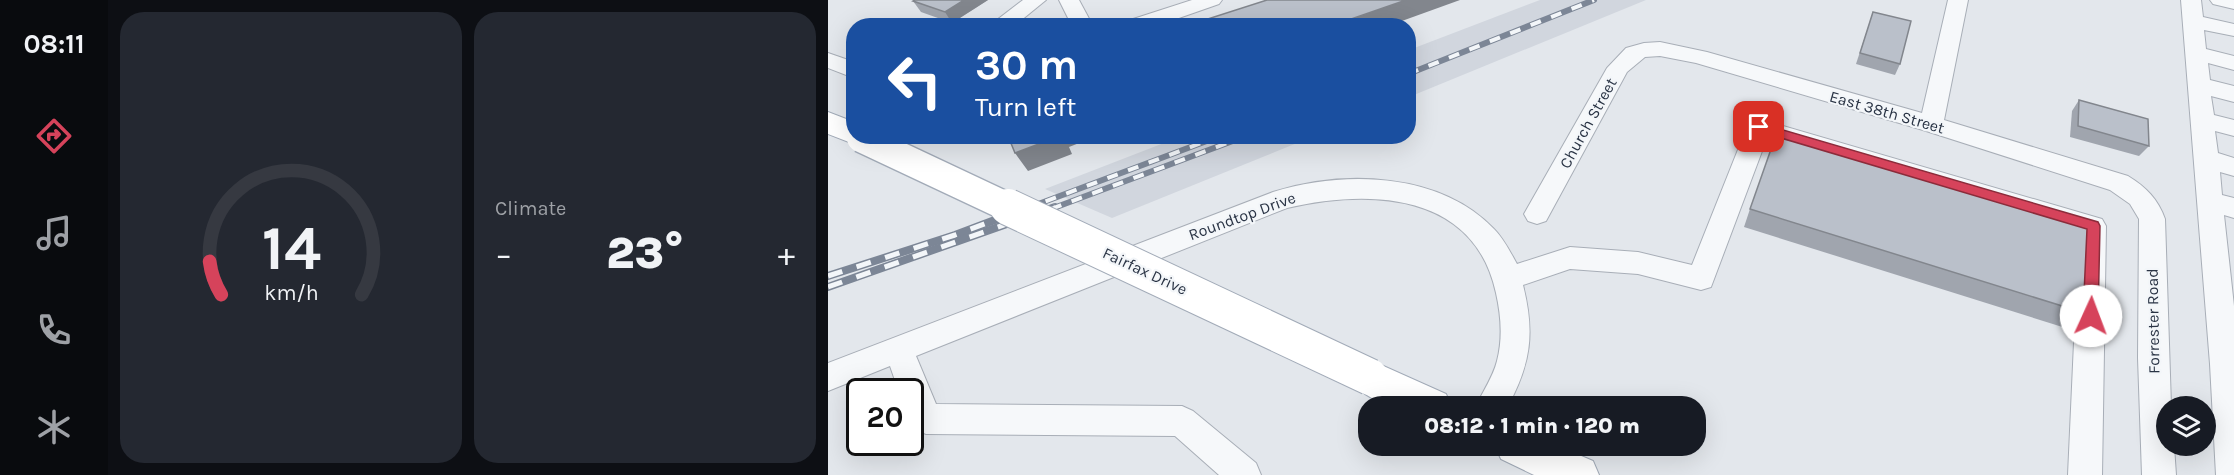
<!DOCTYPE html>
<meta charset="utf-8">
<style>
body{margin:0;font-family:Karla,sans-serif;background:#242831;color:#f1f3f6;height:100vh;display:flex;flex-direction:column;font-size:22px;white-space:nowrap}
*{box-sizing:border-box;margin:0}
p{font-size:20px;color:#9ea1a6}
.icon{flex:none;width:33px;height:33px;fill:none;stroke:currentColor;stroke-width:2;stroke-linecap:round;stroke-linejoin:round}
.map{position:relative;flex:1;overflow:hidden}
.drawer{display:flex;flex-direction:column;gap:12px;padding:12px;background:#0d0f14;width:720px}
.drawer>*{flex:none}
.banner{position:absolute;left:18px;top:18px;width:570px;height:126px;border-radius:24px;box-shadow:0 6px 24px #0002;background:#1a4fa0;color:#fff;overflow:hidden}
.fabs{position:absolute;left:1328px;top:396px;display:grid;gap:12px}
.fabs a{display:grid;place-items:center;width:60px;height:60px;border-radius:50%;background:#171b24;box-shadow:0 6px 24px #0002;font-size:30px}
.speed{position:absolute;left:18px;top:378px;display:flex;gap:12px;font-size:30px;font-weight:700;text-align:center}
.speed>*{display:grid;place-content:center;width:78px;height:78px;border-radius:50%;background:#171b24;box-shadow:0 6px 24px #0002;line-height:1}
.speed .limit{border:3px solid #111;border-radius:9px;background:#fff;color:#111}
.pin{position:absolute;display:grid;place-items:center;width:51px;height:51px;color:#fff;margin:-26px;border-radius:12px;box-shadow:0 3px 9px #0006}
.me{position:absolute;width:66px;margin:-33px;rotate:2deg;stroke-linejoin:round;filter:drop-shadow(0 0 4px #0008)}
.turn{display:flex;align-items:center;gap:21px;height:126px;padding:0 30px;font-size:27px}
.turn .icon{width:78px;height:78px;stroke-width:2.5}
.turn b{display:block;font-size:42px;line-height:51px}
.big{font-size:45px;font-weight:800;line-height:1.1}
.drawer .widget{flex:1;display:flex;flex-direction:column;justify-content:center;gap:9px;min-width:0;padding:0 21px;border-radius:24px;background:#242831}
.drawer .dial{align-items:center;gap:0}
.dial svg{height:156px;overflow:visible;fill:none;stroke:#363941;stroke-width:7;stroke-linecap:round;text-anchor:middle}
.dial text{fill:#f1f3f6;stroke:none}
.heat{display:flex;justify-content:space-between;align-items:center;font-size:33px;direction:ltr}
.drawer .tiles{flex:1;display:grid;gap:12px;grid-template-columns:repeat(2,1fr)}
.trip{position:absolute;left:530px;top:396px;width:348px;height:60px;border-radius:24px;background:#171b24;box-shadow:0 6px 24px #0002;font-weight:800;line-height:60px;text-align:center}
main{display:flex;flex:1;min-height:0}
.menu{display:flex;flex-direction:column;width:108px;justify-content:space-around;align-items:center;background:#090b0e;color:#9ea1a6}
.menu .icon{width:42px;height:42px}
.menu .current{color:#d6435b}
.menu b{font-size:27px;color:#f1f3f6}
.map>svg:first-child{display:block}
.built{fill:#d1d6de}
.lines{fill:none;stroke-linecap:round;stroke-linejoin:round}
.minor-casing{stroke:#a8aeb7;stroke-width:2}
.major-casing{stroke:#a2abb8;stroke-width:2}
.minor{fill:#f6f8fa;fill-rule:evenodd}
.major{fill:#fff;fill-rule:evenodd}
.rail-far1-casing{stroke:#7c8696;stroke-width:6}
.rail-casing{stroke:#7c8696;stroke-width:8}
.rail-far1{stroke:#f3f6f9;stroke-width:4;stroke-dasharray:11;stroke-linecap:butt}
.rail{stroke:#f3f6f9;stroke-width:5;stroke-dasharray:15;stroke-linecap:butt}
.major-bridge-far1-casing{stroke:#a2abb8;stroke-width:31;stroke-linecap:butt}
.major-bridge-casing{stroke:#a2abb8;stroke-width:38;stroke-linecap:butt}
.major-bridge-far1{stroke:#fff;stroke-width:28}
.major-bridge{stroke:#fff;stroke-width:36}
.wall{fill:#a0a5ae}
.shaded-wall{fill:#82868d}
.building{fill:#bac0ca;stroke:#82868d;stroke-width:1.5}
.route{fill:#d6435b;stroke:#8b2c3b;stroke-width:1.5}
.labels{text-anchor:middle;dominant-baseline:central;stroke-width:4.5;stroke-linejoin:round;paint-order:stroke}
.street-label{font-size:16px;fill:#2a3445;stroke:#f3f6f9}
</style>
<main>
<nav class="menu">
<b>08:11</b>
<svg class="icon current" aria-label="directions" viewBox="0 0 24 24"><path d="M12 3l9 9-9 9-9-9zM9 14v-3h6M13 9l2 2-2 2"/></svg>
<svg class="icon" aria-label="music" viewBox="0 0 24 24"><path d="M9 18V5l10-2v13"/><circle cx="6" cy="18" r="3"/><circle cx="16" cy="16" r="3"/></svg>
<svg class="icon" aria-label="phone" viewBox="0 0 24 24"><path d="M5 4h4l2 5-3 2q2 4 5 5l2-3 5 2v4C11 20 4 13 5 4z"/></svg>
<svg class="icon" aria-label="climate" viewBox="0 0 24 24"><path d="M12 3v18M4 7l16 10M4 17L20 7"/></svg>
</nav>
<section class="drawer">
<div class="tiles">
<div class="widget dial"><svg viewBox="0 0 100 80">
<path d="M14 69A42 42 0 1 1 86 69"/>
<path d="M14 69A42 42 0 0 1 8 52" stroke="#d6435b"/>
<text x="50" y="56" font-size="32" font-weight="700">14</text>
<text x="50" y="72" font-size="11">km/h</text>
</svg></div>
<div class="widget"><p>Climate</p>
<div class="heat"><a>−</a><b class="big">23°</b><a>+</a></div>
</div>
</div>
</section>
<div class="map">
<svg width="1406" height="475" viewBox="0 0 1406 475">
<rect width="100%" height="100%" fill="#e3e7ec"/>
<g class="built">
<polygon points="712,0 818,0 581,97 581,50"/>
<polygon points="354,136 484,137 284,218 217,189"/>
</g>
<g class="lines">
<defs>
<g id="minor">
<polygon points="195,0 218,0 186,26 161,26"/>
<polygon points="231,0 251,0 265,26 244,26"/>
<polygon points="364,0 394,0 391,4 328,26 296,26 299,21"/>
<path d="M1120,0H1140L1116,120L1300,176C1318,187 1330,199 1337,219L1343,406H1338V446H1346L1348,475H1314L1310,358L1311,219L1302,204L1282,190L1095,130L868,63L832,56L817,57L799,72L718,221L709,224L700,221L696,214L779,68L798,48L816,43L832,42L879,52L1094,113Z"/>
<polygon points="1353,0 1373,0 1375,17 1406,24 1406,36 1376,30 1378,49 1406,56 1406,70 1380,63 1382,80 1406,86 1406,102 1383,96 1386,115 1406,120 1406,136 1387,131 1390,153 1406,158 1406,176 1392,172 1394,195 1406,198 1406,218 1396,215 1406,306 1406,475 1388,475 1382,364"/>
<polygon points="1382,0 1406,0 1406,9 1385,4"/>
<polygon points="0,53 26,62 26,78 0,68"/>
<path d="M931,119L1274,219L1278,226L1274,475H1240L1251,232L939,138L883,287L873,290L810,274L742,269L695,285C707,333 703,363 680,406H648C655,391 665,377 669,361C675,338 673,315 668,293C646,192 542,189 459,208L88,356L108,404L354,406L365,411L428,463L433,475H391L347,436L98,434L87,429L82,420V392H71L62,366L0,391V363L445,192C516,170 612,172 666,229C675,238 683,253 689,264L742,247L810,252L864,265L919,127L923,121Z"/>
</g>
<g id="major">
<polygon points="0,112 26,122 26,136 39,136 36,141 26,144 0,134"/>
<path d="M542,360L618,394L623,406C590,406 539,412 523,377L529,365Z"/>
<polygon points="667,446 730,446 765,461 771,475 706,475 673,459"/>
</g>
</defs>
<use href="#minor" class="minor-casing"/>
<use href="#major" class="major-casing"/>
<use href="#minor" class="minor"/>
<use href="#major" class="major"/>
<defs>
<g id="rail-far1">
<polyline points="580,74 766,0"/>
<polyline points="197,209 392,136"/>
<polyline points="223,209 418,136"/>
</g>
<g id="rail">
<polyline points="0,276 127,235 201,207"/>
<polyline points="0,287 227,207"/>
</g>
</defs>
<use href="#rail-far1" class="rail-far1-casing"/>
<use href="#rail" class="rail-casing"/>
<use href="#rail-far1" class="rail-far1"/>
<use href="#rail" class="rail"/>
<defs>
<polyline id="major-bridge-far1" points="33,138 184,209"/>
<polyline id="major-bridge" points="180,207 542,377"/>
</defs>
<use href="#major-bridge-far1" class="major-bridge-far1-casing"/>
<use href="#major-bridge" class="major-bridge-casing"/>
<use href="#major-bridge-far1" class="major-bridge-far1"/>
<use href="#major-bridge" class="major-bridge"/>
</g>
<g class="wall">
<polygon points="160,0 124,23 93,12 85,1"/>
<polygon points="1045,12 1072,64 1067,75 1028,64"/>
<polygon points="1251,100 1321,146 1311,156 1242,137 1244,111"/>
<polygon points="922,209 1260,314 1244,330 916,227"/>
</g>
<g class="shaded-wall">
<polygon points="136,0 160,0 124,23 117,12"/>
<polygon points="578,0 632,0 560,26 503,26"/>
<polygon points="232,136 269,136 241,147 244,154 200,171 187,153"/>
</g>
<g class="building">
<polygon points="87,0 136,0 117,12 85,1"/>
<polygon points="439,0 578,0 503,26 364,26 364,24"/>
<polygon points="1045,12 1083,21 1072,64 1032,53"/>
<polygon points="1251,100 1320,119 1321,146 1250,126"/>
<polygon points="948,135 1260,223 1260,314 922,209"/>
<polygon points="180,136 232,136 187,153"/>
</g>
<polygon class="route" points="931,123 1270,222 1272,226 1270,316 1268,321 1263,322 1257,321 1255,316 1259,229 926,130 926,124"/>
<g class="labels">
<g class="street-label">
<text transform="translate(1059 112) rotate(16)">East 38th Street</text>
<text transform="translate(760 123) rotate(-61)">Church Street</text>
<text transform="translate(414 216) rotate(-20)">Roundtop Drive</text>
<text transform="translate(317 271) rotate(25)">Fairfax Drive</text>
<text transform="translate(1325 321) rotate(-91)">Forrester Road</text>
</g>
</g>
</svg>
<div class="fabs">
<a><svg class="icon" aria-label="layers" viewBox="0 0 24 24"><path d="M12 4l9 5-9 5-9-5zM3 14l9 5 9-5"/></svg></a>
</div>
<div class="speed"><div class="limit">20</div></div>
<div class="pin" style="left:931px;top:127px;background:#d93025"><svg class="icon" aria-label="arrive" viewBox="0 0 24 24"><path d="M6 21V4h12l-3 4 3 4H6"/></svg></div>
<svg class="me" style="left:1263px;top:316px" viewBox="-20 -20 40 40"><circle r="19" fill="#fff"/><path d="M0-13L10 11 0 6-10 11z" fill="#d6435b"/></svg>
<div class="trip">08:12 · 1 min · 120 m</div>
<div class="banner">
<div class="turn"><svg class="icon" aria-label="left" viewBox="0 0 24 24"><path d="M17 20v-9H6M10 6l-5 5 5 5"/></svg><div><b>30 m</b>Turn left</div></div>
</div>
</div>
</main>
